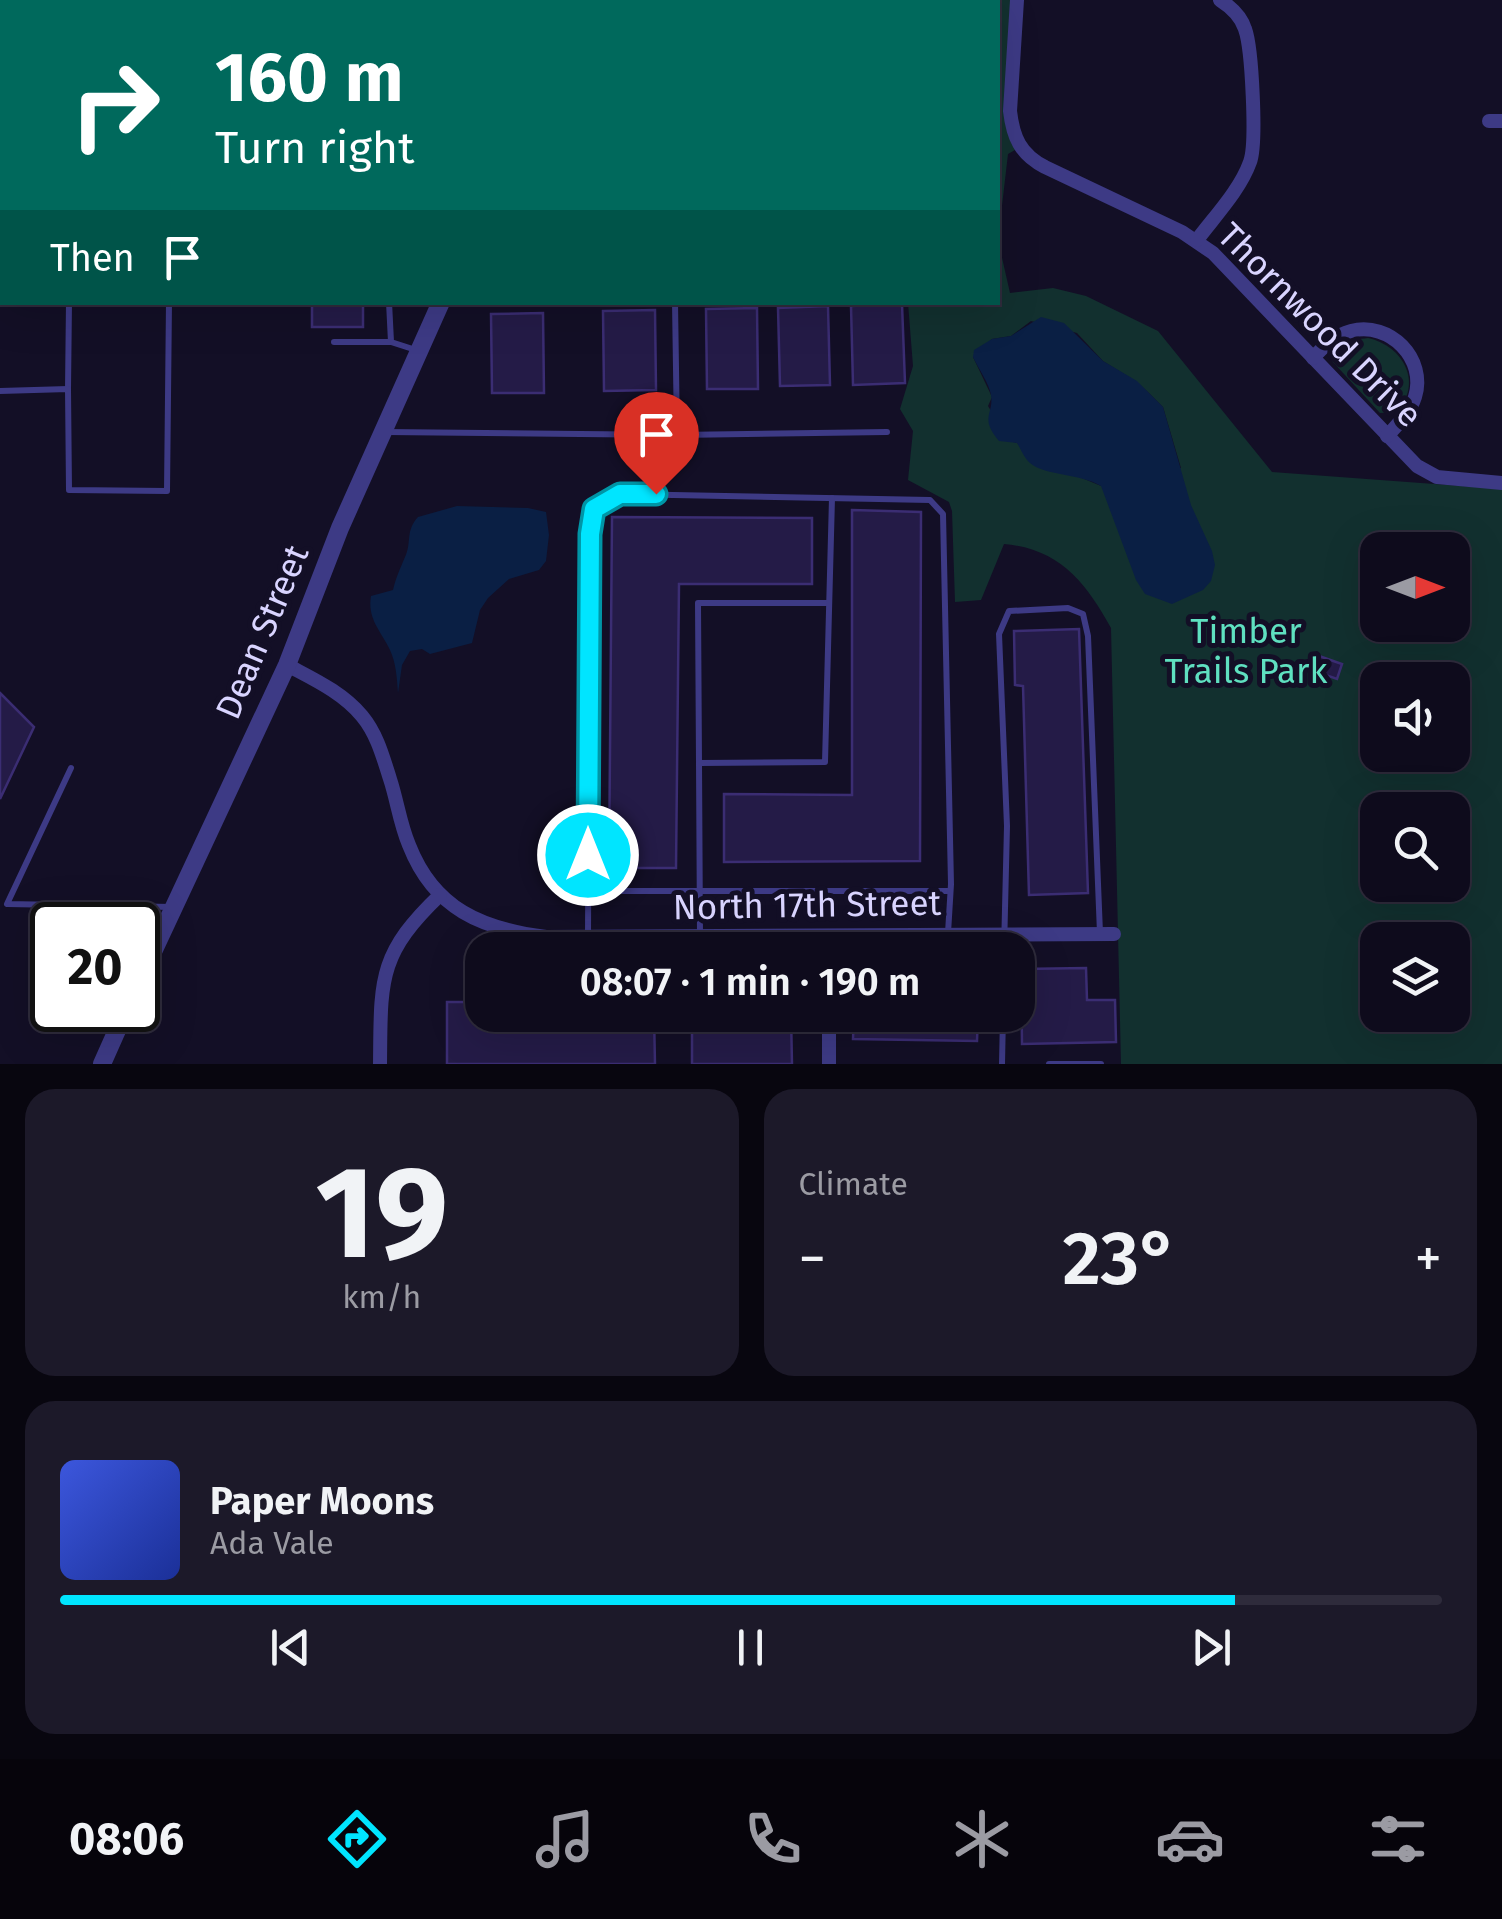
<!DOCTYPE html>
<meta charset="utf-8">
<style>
body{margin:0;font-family:"Fira Sans",sans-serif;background:#1c1929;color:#f1f3f6;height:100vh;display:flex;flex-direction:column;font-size:38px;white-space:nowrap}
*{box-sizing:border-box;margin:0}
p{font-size:32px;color:#9b9ba3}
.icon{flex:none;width:55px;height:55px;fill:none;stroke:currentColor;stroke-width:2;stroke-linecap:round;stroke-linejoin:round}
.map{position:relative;height:1064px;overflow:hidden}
.side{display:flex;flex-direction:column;gap:25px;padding:25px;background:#08060f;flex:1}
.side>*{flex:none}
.top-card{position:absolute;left:0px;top:0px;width:1000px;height:305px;box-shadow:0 10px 40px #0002,0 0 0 2px #2e2b3b;background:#00695c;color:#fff;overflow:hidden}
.needle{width:65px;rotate:90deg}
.controls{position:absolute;left:1360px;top:532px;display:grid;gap:20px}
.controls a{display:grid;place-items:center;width:110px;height:110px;border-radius:20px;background:#0e0b1c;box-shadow:0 10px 40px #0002,0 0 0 2px #2e2b3b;font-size:50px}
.speed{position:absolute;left:30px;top:902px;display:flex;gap:20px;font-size:50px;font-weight:700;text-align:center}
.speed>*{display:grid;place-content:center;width:130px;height:130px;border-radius:50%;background:#0e0b1c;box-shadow:0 10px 40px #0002,0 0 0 2px #2e2b3b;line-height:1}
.speed .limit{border:5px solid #111;border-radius:15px;background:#fff;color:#111}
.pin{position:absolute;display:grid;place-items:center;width:85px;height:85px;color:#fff;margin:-102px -42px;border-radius:50% 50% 50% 0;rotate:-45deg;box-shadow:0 0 10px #0007}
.pin .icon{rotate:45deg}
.me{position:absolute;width:110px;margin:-55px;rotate:0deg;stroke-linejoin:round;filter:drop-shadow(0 0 8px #0008)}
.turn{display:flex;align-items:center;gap:35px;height:210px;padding:0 50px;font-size:45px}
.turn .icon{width:130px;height:130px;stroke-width:2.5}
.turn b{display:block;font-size:70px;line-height:85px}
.then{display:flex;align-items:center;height:95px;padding:0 50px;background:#0003;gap:20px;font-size:38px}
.big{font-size:75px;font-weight:600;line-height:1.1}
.side .tile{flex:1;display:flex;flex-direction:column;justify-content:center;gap:15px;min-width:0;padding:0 35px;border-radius:30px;background:#1c1929}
.side .dial{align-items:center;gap:0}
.dial b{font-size:130px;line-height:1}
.song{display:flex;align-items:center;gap:30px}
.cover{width:120px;height:120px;border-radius:15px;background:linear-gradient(135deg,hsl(230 70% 55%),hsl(230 70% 35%))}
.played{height:10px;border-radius:5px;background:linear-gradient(90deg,#00e5ff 85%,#2e2b3b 85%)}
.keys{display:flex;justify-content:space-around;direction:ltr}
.heat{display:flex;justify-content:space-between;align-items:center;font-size:55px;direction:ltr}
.side .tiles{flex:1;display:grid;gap:25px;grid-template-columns:1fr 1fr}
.tile:last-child{grid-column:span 2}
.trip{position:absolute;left:465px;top:932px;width:570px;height:100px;border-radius:30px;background:#0e0b1c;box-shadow:0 10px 40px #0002,0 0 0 2px #2e2b3b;font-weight:600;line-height:100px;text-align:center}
.menu{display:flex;height:160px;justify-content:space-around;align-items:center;background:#06040b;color:#9b9ba3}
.menu .icon{width:70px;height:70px}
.menu .current{color:#00e5ff}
.menu b{font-size:45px;color:#f1f3f6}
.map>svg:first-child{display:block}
.green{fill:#12302f;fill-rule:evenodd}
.water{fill:#0a1f44}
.building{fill:#241b47;stroke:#3b2d73;stroke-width:2.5}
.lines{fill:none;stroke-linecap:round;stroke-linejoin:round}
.service{stroke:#3d3a85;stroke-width:6}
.minor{stroke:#3d3a85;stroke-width:14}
.tertiary{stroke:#3d3a85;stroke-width:18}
.primary{stroke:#c25bff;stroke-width:22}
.route-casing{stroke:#0095a6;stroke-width:25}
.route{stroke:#00e5ff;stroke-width:18}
.labels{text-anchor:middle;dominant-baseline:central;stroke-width:10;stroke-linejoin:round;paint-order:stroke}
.street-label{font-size:35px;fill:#d9d4ff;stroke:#130f26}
.park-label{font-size:35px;fill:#5fe0c0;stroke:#130f26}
</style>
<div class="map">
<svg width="1502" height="1064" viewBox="0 0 1502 1064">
<rect width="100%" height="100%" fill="#130f26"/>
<g class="green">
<path d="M983,0H1017L1010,111L1020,147L1008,154L998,240L1010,293L1053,288L1086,296L1158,331L1272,472L1502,489V1064H1121L1111,628C1086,583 1060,549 1004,544L981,600L955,602L952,511L949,502L908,480L913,431L900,409L913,366L908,303L998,302V2H981ZM1031,321L1077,333L1103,361L1137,382L1150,394L1163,407L1181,468L1101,486L1070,473L1049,471L1017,443L1009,441L988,406L992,397L973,357L992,339L1011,336ZM1378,550H1452V625H1378ZM1378,680H1452V755H1378ZM1378,810H1452V885H1378ZM1378,940H1452V1015H1378Z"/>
<path d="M1368,338C1403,346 1424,383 1396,412L1380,413L1332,361C1340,343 1350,340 1368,338Z"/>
</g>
<g class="water">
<path d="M1041,317L1064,323L1103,361L1137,381L1163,407L1191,505L1212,551L1215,565L1211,581L1203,590L1172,604L1145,594L1136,580L1101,486C1079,473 1045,476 1030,463C1024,458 1021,449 1017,443L999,441C979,417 994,415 991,395C989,383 978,368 973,357L974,350L992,339L1011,336Z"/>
<path d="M457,506L528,508L546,512L549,535L546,561L539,570L509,579L488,598L480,610L472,643L430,654L422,649L410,651L402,665L398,693C397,678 396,663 390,650C381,631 367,619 371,596L393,590C396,577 400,569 405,557C412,543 405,531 418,517Z"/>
</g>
<g class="building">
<rect x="312" y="302" width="51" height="25"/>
<polygon points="902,304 905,383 853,385 851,306"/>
<polygon points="828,306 830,385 780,386 778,308"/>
<polygon points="757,308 758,389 707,389 706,309"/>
<polygon points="655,310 656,390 604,391 603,311"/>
<polygon points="543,313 544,393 492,393 491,314"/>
<polygon points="852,510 921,512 920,861 724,862 724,794 852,795"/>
<polygon points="612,517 812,518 812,584 679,584 676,868 609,868"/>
<polygon points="1079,629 1088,893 1029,895 1023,686 1015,685 1014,631"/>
<polygon points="1319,656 1342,664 1337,679 1314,671"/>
<polygon points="0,693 34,727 0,799"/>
<polygon points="1086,968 1087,1000 1115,1000 1116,1042 1022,1044 1021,969"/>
<polygon points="447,1002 482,1002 482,1015 654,1015 655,1064 447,1064"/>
<polygon points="692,1015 791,1015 792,1064 692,1064"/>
<polygon points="854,1015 978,1015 977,1041 853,1039"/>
</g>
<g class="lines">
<g class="service">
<polyline points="453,0 453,2"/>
<polyline points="512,0 519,2"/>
<polyline points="31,2 31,0"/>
<polyline points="112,2 112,0"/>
<polyline points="389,302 391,342 419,351"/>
<polyline points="334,342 391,342"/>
<polyline points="68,389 69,302"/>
<polyline points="0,391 68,389 69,490 167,491 169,302"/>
<polyline points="386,432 677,435 675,302"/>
<polyline points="677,435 887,432"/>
<polyline points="699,763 698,603 829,603"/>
<polyline points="71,768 7,904 172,907"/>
<polyline points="588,891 950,891"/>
<polyline points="588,936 590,534 594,509 621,494 930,500 943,514 951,884 948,933"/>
<polyline points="700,936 699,763 825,762 832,498"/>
<polyline points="1004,950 1007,826 999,634 1009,611 1068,608 1083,614 1088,636 1100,933"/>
<polyline points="1002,1064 1003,1015"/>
<polyline points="1049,1064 1101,1064"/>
</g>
<g class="minor">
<path d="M1017,0L1010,111C1013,137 1020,154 1045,167L1182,232L1213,253L1417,466L1437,477L1502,483"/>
<polyline points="1489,121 1502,121"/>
<path d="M1197,240C1215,216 1240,190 1250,162C1257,144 1252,48 1245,29C1241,16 1231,7 1220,0"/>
<path d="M1313,358C1324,346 1335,335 1351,331C1390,321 1427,359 1415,397C1410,413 1398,424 1387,436"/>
<path d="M287,665C313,679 342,692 362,716C377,734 383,757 390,779C397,800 400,824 409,845C434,909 482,929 546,937L1114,934"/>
<polyline points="829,1015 829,1064"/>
<path d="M380,1064C381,981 377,955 440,895"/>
</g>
<g class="tertiary">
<polyline points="138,984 287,665 340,528 441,302"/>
<polyline points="102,1064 126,1010"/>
</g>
<polyline class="primary" points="566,0 567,2"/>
</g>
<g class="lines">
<defs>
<polyline id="route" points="588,855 590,534 594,509 620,494 656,494"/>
</defs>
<use href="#route" class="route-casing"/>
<use href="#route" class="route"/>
</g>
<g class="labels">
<g class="street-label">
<text transform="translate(1320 325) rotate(45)">Thornwood Drive</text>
<text transform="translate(262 632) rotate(-67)">Dean Street</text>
<text transform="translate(807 905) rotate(-1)">North 17th Street</text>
</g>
<g class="park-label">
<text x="1246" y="631">Timber<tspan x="1246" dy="40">Trails Park</tspan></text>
</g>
</g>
</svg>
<div class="controls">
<a><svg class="needle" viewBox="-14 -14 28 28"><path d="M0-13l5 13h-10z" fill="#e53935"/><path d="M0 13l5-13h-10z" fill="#9b9ba3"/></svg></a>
<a><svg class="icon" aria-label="sound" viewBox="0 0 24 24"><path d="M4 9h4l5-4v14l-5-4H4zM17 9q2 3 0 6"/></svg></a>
<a><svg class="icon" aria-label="search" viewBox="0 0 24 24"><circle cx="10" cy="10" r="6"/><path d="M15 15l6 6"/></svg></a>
<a><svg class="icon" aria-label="layers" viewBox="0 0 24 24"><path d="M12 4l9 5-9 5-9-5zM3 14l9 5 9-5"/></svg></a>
</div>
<div class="speed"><div class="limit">20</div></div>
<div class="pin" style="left:656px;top:494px;background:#d93025"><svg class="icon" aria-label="arrive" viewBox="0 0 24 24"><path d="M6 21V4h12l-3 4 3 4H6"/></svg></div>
<svg class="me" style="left:588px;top:855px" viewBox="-20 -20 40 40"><circle r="17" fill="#00e5ff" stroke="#fff" stroke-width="3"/><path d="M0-11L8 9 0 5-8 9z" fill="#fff"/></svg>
<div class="trip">08:07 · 1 min · 190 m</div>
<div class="top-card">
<div class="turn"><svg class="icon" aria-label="right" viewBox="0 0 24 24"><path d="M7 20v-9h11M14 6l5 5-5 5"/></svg><div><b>160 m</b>Turn right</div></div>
<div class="then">Then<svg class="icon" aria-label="arrive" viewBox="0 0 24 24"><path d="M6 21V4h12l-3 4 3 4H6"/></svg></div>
</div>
</div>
<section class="side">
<div class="tiles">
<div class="tile dial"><b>19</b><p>km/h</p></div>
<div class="tile"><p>Climate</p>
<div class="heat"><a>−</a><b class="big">23°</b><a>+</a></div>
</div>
<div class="tile">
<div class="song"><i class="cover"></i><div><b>Paper Moons</b><p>Ada Vale</p></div></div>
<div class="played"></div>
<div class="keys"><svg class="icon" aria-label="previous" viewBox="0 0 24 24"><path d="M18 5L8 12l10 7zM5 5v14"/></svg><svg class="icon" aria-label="pause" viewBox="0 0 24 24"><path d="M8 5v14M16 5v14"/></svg><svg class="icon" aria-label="next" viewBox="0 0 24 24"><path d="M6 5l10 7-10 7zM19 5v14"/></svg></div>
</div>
</div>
</section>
<nav class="menu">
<b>08:06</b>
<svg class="icon current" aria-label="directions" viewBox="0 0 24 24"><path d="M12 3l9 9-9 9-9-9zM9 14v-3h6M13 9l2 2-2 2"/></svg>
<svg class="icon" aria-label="music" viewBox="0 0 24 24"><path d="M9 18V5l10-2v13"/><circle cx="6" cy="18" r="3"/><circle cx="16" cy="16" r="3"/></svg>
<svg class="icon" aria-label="phone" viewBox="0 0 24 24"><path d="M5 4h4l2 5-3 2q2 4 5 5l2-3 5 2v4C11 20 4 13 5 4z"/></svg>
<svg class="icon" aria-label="climate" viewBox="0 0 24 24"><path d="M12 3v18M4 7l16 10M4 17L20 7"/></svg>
<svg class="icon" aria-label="car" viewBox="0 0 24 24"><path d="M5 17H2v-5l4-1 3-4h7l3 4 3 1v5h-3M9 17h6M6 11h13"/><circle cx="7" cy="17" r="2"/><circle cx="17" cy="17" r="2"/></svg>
<svg class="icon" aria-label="filters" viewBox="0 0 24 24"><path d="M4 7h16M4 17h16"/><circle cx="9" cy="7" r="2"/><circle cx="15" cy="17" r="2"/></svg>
</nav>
